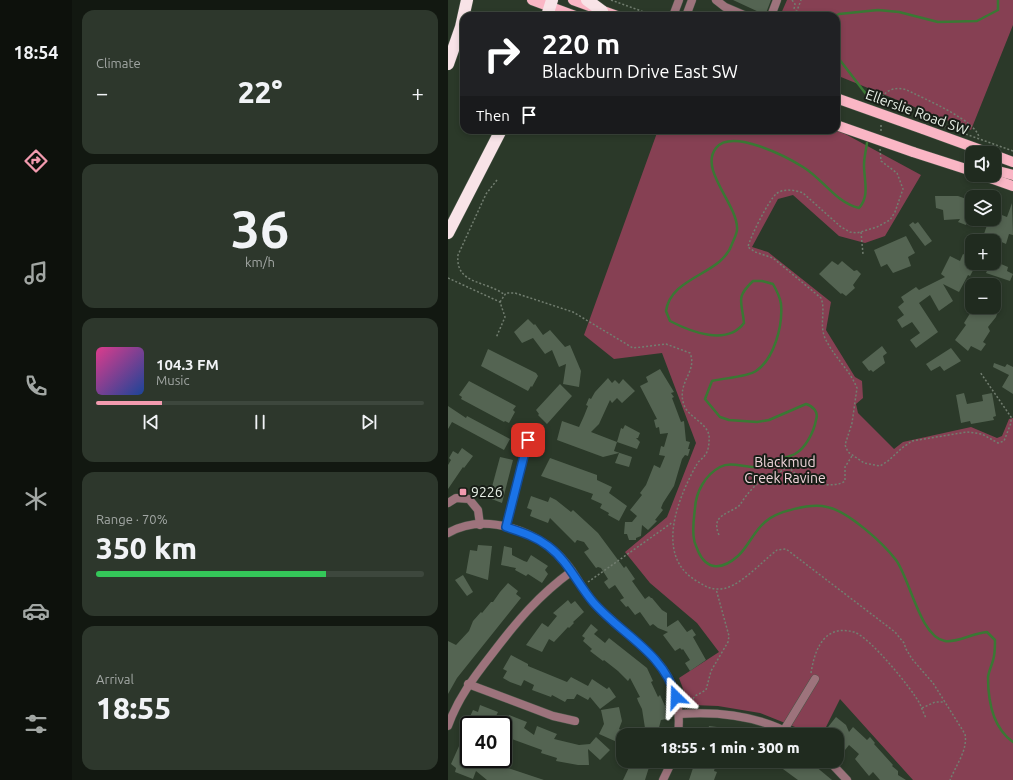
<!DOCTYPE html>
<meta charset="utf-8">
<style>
body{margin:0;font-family:Ubuntu,sans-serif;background:#2d372c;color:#f1f3f6;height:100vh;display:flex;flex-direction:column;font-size:15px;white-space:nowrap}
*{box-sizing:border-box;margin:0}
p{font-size:13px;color:#a2a7a4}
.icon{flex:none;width:22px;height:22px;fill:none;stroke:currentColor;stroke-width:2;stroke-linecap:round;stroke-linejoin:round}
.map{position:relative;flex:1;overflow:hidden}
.details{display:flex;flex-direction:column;gap:10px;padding:10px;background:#121811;width:376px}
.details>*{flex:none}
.banner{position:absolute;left:12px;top:12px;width:380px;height:122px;border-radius:12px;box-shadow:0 2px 6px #0003,0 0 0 1px #3d473d;background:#202124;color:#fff;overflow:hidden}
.fabs{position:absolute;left:517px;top:146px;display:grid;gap:8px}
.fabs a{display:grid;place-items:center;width:36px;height:36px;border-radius:8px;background:#202b1f;box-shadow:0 2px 6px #0003,0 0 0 1px #3d473d;font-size:20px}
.speed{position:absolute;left:12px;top:716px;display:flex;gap:8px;font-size:20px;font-weight:700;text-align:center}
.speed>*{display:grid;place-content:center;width:52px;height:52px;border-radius:50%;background:#202b1f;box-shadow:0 2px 6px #0003,0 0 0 1px #3d473d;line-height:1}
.speed .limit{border:2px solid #111;border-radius:6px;background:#fff;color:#111}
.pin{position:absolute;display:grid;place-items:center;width:34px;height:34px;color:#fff;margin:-17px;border-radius:8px;box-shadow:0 2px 6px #0006}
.me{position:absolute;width:44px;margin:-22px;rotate:338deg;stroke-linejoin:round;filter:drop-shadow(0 0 3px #0008)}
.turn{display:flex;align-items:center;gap:14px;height:84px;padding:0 16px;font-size:18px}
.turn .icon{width:52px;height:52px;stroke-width:2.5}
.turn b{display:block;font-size:28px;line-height:34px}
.then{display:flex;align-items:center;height:38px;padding:0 16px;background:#0003;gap:8px;font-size:15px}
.big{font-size:30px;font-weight:800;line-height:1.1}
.details .widget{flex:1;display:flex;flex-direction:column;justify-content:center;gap:6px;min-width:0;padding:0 14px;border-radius:12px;background:#2d372c}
.details .dial{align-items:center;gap:0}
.dial b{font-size:52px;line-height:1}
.song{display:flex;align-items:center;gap:12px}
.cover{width:48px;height:48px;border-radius:6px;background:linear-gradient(135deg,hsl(330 70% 55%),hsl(220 70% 35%))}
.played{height:4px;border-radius:2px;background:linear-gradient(90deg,#f29aaf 20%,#3d473d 20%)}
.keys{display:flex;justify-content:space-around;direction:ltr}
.heat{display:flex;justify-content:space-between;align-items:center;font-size:22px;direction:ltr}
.charge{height:6px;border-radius:3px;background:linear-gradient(90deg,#34c759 70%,#3d473d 0)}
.trip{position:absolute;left:168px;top:728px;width:228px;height:40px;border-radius:12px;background:#202b1f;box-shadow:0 2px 6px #0003,0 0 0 1px #3d473d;font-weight:800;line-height:40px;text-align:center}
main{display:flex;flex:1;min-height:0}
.tab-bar{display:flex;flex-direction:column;width:72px;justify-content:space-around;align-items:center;background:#0d110c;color:#a2a7a4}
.tab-bar .icon{width:28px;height:28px}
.tab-bar .on{color:#f29aaf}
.tab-bar b{font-size:18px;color:#f1f3f6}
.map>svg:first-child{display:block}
.green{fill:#864053}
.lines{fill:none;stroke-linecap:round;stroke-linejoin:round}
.stream{stroke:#3a7834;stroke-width:2.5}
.building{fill:#546452}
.minor-casing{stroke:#495647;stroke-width:9}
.major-casing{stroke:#495647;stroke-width:11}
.highway-casing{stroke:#495647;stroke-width:13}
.path{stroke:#727e70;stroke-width:1.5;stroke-dasharray:2 2;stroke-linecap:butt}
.minor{stroke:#9d737c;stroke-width:8}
.major{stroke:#fab6c5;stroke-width:10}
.highway{stroke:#f8e3e7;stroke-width:12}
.major-bridge-casing{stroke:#495647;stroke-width:11;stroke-linecap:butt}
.major-bridge{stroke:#fab6c5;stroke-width:10}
.route-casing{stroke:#114b97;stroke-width:10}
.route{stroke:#1a73e8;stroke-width:7}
.poi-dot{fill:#f29aaf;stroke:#181e17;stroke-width:1.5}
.labels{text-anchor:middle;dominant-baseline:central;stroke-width:4;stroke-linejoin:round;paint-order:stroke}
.street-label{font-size:14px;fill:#e8f1e7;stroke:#181e17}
.park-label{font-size:14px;fill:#efd4da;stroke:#181e17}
.poi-label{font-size:14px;fill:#e8f1e7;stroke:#181e17;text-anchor:start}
</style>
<main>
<nav class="tab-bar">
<b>18:54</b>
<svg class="icon on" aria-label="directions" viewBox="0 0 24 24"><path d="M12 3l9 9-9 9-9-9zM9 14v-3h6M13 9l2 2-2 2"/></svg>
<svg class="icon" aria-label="music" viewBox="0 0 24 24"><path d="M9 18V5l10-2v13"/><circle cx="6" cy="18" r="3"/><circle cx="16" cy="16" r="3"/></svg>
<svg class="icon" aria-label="phone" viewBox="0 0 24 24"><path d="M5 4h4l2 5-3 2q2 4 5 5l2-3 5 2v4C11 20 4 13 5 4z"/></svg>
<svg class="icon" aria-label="climate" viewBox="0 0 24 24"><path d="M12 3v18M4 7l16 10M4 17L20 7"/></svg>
<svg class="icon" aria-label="car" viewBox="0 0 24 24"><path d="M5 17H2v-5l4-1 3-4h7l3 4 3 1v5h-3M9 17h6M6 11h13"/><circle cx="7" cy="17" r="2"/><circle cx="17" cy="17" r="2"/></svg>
<svg class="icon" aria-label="filters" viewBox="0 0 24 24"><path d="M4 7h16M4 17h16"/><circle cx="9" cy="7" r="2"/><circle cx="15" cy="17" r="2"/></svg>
</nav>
<section class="details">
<div class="widget"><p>Climate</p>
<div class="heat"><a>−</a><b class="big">22°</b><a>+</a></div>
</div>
<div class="widget dial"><b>36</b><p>km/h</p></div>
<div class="widget">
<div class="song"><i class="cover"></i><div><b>104.3 FM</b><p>Music</p></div></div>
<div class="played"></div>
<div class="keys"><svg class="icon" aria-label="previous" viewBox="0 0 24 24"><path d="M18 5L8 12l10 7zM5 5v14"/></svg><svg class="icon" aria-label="pause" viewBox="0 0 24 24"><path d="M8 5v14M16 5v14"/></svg><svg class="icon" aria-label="next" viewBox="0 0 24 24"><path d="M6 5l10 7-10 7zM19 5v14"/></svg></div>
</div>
<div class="widget"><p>Range · 70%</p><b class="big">350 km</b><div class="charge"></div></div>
<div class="widget"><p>Arrival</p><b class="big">18:55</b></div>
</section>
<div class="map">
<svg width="565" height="780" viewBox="0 0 565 780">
<rect width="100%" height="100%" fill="#2b3929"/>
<g class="green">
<polygon points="339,0 565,0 565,25 523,130 388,75 388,16 332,16"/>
<polygon points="388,129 473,175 437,236 417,243 391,236 345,195 330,199 304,247 320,252 383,302 378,330 407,377 414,381 415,398 408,404 410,413 446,449 455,442 523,427 549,438 554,436 561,419 565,418 565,780 465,780 392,699 374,735 367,735 312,713 270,706 244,705 240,702 231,678 271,652 249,623 202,583 177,552 219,517 248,443 214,353 166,359 136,335 210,130"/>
</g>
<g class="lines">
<g class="stream">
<polyline points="387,16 391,14 430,10 451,12 490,22 529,21 550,10 550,0"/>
<polyline points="388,55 418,94"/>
<path d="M419,143C418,150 416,158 416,165C416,180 422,196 411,208C388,203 375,179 355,167C339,157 284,128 268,148C251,169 288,203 289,227C290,232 286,239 284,244C274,275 223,276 218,311L222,321C243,332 279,346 296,323C294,301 287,298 305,281H314L325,284C329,291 332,297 333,304C335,326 326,359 308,371C299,377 276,378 264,381L257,399L272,417L281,420L309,422L321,420L358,404C365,406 371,412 368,420C366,431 358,448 347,454C341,457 333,458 327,461C321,463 315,467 309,467C297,468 283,461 272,467C257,475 248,492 247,508C246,518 244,529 246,539C246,543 249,547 250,551C259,571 274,570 290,556C300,547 306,531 317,522C329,511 363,503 379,507C400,511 435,543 448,560C462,579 472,637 497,641C509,643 525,633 539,632L547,640C547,645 547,651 546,656C545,663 541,670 540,677C540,701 545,728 565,742"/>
</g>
</g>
<g class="building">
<polygon points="285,0 323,0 318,13 314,11 313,13"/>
<polygon points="487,196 510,196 524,201 524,209 518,225 510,222 512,219 496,220 495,210 488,208"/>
<polygon points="564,203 565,235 561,234 558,244 536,234 541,219 546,219 546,212 559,217"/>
<polygon points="465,222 467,224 470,222 484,241 477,246 461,225"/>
<polygon points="458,236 467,253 460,257 463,266 445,273 439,264 433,267 426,250"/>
<polygon points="515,254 524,258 524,263 529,263 522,276 520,275 511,292 495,284 505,301 491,311 482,295 471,303 490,332 468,348 462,340 472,333 464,322 454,328 449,320 456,315 450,307 456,302 453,297 468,287 471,290 497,277 493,274 502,256 512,261"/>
<polygon points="384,261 390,265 394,261 406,271 409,270 413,274 405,285 407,288 398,296 394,293 393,294 371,274"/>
<polygon points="546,261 560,267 559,271 565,274 562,281 538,273 542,264 546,263"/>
<polygon points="546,296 554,299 548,317 540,327 542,331 535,342 538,344 533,351 523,346 520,351 507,340 518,325 516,323 526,307 546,307"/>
<polygon points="80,319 86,325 87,324 95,335 102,330 117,347 122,345 133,371 131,387 115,384 118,364 111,367 104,350 97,354 85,338 74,343 66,332"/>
<polygon points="434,346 439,353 435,356 437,363 425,372 423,370 421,371 414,362"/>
<polygon points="503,348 513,361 496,371 492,366 483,371 478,364"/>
<polygon points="40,349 88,373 90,376 84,387 83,386 80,391 33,366"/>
<polygon points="546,363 557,367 559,364 565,367 565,394 554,387 561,375 545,367"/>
<polygon points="212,369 226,392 223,393 226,397 224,398 233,422 236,421 238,441 242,442 240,449 242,449 240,456 237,455 234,459 226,486 215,503 213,508 215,510 207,520 209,521 200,530 194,525 193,536 188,538 188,540 181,540 179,534 176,534 177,522 184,522 189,516 182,510 194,495 192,493 198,485 206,465 212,468 217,456 211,455 213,446 216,447 220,433 212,434 211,427 208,428 206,420 209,419 192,386 200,382 198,377"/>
<polygon points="160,378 164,383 167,380 171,384 175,379 187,391 174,403 169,398 164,403 162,400 151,424 143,432 169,442 173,428 175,429 177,425 192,433 190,438 188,438 192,442 189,449 169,442 166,451 184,457 181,467 167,463 171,453 155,457 109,440 114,421 131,427 136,416 140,406 138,405 141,398 143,399 147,392"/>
<polygon points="21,381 68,406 65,410 67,412 61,423 57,421 56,422 13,399 14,397 11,395"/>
<polygon points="112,384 124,396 99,424 90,415 91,414 88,410"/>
<polygon points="516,393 519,404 535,401 534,395 544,393 548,416 545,417 546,420 523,424 522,421 513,423 508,395"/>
<polygon points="0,406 18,418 19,416 62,439 56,450 4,422 0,429"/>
<polygon points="14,448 25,456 16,468 15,467 0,489 0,465 3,460 1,458 5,451 10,454"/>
<polygon points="52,457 65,460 54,503 41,498"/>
<polygon points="102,458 149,475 149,480 164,487 161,493 179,506 171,521 160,515 161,513 152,508 154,504 143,499 145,494 93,476"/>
<polygon points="83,496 100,502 102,497 108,500 123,512 125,510 150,533 176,568 178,566 187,579 184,581 197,599 201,596 203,598 204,598 214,610 219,613 219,627 230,620 239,632 244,629 248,635 245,637 258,660 242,671 237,663 242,660 235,649 234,650 232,648 227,651 215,635 220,632 210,628 205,624 202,626 192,612 187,615 180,606 178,607 172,600 176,598 167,585 161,589 156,582 160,579 153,568 150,567 148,568 136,552 141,549 136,542 129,540 127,543 102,518 100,523 82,516 84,510 79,508"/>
<polygon points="30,545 44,546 40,580 18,573 22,550 29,551"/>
<polygon points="56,546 64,548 64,555 76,561 79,562 83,555 100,566 97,570 100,574 94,583 80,574 78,576 67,570 68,568 53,565"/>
<polygon points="15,575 25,592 19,596 7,580"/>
<polygon points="60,583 70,591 68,594 73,598 9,678 0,694 0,641 8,645 21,631 25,621 33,612 34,613 43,602 45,602 52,592"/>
<polygon points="120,600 123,604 127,601 136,612 125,622 126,623 121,628 120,627 106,642 101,639 94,652 78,645 94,623 100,627 109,616 105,613"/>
<polygon points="143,624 150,630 146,634 157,643 161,638 199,668 205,681 203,682 210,697 212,695 217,706 218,719 213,720 209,735 195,735 197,728 194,709 190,701 189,698 192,697 182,678 180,681 170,671 156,660 155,661 142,651 144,649 135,641 137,638 134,636"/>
<polygon points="63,655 80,664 80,666 119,682 123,677 140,686 144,679 159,689 161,687 168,697 152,709 142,697 140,700 129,694 126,699 119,699 117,702 104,695 103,697 84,690 86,685 76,680 73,686 62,682 55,678 59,671 55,669"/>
<polygon points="32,705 50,712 48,716 57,725 61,715 79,722 76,728 86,735 89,726 109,734 106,739 131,745 142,744 148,737 162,750 152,760 140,749 141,765 130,765 108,761 109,758 93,753 94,750 61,738 59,741 55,740 55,725 31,725 20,721 25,710 30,712"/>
<polygon points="171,707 174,721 171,729 173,730 169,742 151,734 156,724 153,710"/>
<polygon points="388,717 398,725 401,732 405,727 419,740 422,737 427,743 426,744 445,765 444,766 450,771 450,775 458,780 432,780 425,772 421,776 407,759 411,754 401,745 397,750 389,742 389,735 382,735 384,732 380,727"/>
<polygon points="261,726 277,728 276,735 259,735"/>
<polygon points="16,735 21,737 21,759 42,759 52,763 51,765 96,780 39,780 28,771 25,779 7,772 8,768 3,764"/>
<polygon points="184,761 203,761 197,780 175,780"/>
<polygon points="254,761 268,764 266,771 269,772 266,780 241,780 247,762 252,764"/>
<polygon points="324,761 361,761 384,780 350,780"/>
</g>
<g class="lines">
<defs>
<g id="minor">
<polyline points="268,0 277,7 298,16"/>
<polyline points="225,16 231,0"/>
<polyline points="238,16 244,0"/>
<polyline points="323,16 329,0"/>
<polyline points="0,503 8,498 21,499 30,510 32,525"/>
<polyline points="58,527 80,440"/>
<path d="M0,533C38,511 93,532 118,563C129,576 135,591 146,603C187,647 238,663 230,735"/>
<polyline points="20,684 105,716 127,721"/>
<path d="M231,714C271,711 309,715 345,735"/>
<path d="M0,726C10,698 26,677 44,654C69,621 91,595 124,571"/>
<polyline points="336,730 367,679"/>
<polyline points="381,761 399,780"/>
<polyline points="215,780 224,761"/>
</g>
<g id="major">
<polyline points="84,0 127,16"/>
<polyline points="125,0 169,16"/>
<polyline points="475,129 541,153"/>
<polyline points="465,152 524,171"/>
<polyline points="546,155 565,162"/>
<polyline points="546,170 565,175"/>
<polyline points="534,175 565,186"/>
</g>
<g id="highway">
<polyline points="139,0 154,11"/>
<polyline points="99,16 104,0"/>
<polyline points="0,64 13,27 19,0"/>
<polyline points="0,233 53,130"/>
</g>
</defs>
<use href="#minor" class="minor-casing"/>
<use href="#major" class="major-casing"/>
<use href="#highway" class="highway-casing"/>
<g class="path">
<polyline points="163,0 207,16"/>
<polyline points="344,0 347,4 346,9 348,10"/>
<polyline points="347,16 353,0"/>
<path d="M433,105C433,90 447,86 459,90C474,98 530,121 531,138"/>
<polyline points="484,122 565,151"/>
<polyline points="433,131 433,123"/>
<path d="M432,149L433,161L449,173L455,189L447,212L442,220L429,227L409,233L402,232L393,227L355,193C347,190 335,188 328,194C321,200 302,237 300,247L307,252L325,258L373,298C378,311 371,324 377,338C385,356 402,370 409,388L404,423L397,445L400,452L416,463L432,466L440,461L454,448L464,441L519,432L534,434L550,443L556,441L563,423V417L532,372"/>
<path d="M49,180L38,194L10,255C7,285 38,280 57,295"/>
<polyline points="413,232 415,254"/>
<polyline points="0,278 52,302 57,317 48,338"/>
<path d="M52,302L58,293H67L125,312L185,348L218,344L242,353C250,372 228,382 236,405C240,418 264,424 261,441C261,445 260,452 257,455C255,459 251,460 249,464C231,496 206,554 247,580C254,584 260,589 269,589C289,591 314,561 329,550L338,549L447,632L456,643L458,649L464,659L485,683L517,734C520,750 508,765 502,780"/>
<path d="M271,535C262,514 282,514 292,505C299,493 310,481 323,474C326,472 329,473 332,472C335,470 336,468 340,468C345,470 346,473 350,476C361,483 387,489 397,481V467L404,456"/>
<polyline points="140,582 225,522"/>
<path d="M363,673C365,661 368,648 376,639C384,630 395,629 406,632C422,637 464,689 472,704C474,709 476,714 478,718"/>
<polyline points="240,705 247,696 258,690 263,671 280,642 281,636 268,589"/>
<polyline points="474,708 487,702 497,702"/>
</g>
<use href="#minor" class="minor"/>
<use href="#major" class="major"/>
<use href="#highway" class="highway"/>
<defs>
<g id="major-bridge">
<polyline points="388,98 475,129"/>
<polyline points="388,125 465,152"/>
</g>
</defs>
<use href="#major-bridge" class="major-bridge-casing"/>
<use href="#major-bridge" class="major-bridge"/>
</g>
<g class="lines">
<defs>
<path id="route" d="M80,440L58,527C73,532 87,536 100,546C120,561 129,583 145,602C174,635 215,652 228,697"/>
</defs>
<use href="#route" class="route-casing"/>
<use href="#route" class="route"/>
</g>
<rect class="poi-dot" x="11" y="488" width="8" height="8" rx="2"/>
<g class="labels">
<g class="street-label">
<text transform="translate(469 112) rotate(20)">Ellerslie Road SW</text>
</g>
<g class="park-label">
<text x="337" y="462">Blackmud<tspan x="337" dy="16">Creek Ravine</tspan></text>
</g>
<g class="poi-label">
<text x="23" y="492">9226</text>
</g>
</g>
</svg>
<div class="fabs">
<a><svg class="icon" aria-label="sound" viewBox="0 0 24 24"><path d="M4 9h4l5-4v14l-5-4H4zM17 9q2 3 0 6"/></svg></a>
<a><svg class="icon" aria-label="layers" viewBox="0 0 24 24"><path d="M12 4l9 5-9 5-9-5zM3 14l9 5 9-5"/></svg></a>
<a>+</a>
<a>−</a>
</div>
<div class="speed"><div class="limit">40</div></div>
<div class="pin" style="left:80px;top:440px;background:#d93025"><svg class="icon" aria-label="arrive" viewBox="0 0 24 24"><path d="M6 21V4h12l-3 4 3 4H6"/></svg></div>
<svg class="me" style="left:228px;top:697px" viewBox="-20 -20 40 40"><path d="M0-17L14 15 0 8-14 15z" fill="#1a73e8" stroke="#fff" stroke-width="4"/></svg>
<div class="trip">18:55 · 1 min · 300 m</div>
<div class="banner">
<div class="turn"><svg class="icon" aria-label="right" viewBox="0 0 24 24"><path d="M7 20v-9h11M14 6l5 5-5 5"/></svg><div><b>220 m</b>Blackburn Drive East SW</div></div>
<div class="then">Then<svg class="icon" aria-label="arrive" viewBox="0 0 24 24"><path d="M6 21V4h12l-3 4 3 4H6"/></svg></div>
</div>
</div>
</main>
